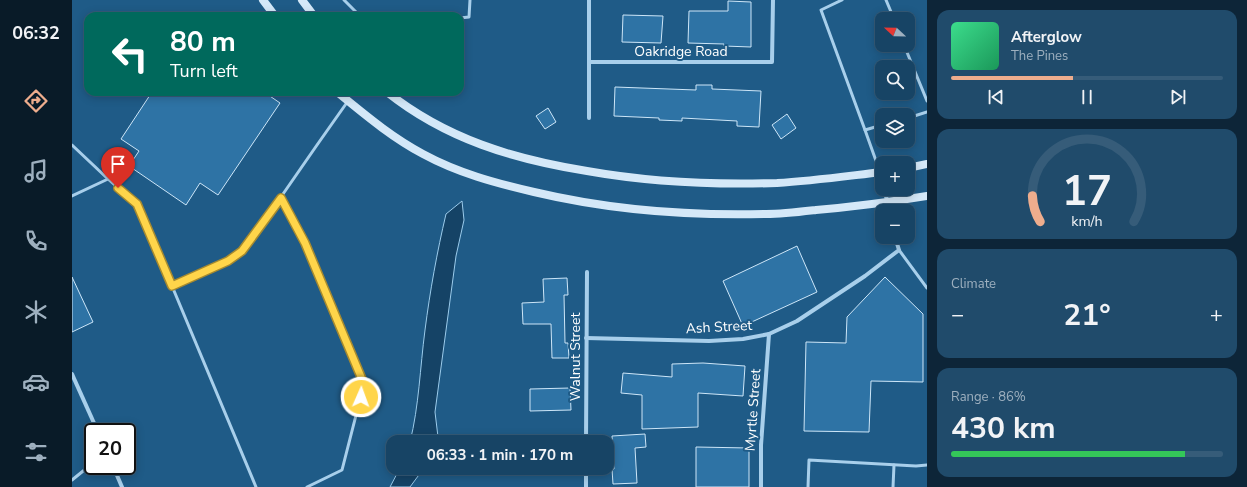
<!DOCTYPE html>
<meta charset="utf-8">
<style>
body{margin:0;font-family:"Nunito Sans",sans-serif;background:#204b6b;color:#f1f3f6;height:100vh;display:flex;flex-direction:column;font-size:15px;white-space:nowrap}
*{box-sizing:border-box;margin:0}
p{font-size:13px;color:#9eb0bf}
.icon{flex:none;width:22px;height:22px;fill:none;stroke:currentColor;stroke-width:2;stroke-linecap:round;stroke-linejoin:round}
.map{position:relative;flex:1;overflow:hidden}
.panel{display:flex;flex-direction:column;gap:10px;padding:10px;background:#0d2538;width:320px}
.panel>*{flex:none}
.hud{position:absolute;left:12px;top:12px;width:380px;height:84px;border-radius:12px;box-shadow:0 2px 10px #0003,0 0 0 1px #365c79;background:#00695c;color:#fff;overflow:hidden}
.needle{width:26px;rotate:292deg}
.tools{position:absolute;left:803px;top:12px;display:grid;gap:8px}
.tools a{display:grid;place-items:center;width:40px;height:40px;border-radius:8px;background:#174465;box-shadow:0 2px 10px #0003,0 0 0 1px #365c79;font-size:20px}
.speed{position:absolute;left:12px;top:423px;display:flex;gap:8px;font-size:20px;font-weight:700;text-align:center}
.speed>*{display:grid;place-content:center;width:52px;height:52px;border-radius:50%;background:#174465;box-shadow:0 2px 10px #0003,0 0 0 1px #365c79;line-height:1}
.speed .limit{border:2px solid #111;border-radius:6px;background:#fff;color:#111}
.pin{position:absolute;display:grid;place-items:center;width:34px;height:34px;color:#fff;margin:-41px -17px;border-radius:50% 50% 50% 0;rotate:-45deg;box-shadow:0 0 4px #0007}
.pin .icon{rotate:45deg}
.me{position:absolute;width:44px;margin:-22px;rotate:2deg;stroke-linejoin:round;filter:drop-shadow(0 0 3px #0008)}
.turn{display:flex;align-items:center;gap:14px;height:84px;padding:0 20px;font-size:18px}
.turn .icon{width:52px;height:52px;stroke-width:2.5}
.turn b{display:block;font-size:28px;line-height:34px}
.big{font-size:30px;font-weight:700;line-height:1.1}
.panel .card{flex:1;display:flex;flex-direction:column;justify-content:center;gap:6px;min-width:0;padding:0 14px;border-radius:12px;background:#204b6b}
.panel .dial{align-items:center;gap:0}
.dial svg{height:104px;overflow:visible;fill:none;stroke:#365c79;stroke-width:7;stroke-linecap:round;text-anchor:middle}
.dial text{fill:#f1f3f6;stroke:none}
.song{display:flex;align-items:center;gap:12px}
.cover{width:48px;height:48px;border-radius:6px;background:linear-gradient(135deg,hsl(150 70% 55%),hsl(150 70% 35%))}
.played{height:4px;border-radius:2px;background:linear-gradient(90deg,#eead8d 45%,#365c79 45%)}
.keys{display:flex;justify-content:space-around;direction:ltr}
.heat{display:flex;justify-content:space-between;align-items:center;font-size:22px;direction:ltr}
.charge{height:6px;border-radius:3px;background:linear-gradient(90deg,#34c759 86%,#365c79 0)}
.trip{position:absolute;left:314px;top:435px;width:228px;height:40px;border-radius:12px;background:#174465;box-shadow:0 2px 10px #0003,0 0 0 1px #365c79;font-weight:700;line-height:40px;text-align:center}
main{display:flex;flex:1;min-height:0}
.tabs{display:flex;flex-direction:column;width:72px;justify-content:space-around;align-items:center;background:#091b28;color:#9eb0bf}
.tabs .icon{width:28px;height:28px}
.tabs .current{color:#eead8d}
.tabs b{font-size:18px;color:#f1f3f6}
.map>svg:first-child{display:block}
.water{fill:#154366;stroke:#9cccec}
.building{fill:#2e73a5;stroke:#cde6f8}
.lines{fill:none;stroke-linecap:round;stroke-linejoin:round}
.lane{stroke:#a8cfeb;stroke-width:3}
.street{stroke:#a8cfeb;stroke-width:4}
.secondary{stroke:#d4e8f8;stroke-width:8}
.route-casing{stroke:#a68a30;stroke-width:10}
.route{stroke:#ffd54a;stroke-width:7}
.labels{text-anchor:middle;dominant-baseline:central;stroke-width:4;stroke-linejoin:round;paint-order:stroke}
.street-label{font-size:14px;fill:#fff;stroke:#1f5b87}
</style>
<main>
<nav class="tabs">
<b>06:32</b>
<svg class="icon current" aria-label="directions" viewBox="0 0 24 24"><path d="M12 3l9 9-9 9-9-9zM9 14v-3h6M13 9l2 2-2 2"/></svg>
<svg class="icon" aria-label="music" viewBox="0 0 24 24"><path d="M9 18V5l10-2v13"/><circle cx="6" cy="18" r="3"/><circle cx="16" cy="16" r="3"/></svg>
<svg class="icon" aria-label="phone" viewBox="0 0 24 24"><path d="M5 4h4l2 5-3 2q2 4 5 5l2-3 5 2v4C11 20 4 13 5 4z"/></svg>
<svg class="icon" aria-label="climate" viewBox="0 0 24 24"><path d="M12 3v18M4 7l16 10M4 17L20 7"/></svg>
<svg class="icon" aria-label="car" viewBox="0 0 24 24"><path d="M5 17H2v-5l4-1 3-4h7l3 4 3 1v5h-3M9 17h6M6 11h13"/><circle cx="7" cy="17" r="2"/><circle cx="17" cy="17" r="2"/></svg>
<svg class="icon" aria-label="filters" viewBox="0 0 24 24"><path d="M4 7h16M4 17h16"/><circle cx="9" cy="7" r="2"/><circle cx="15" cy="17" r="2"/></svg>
</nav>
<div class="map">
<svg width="855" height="487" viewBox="0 0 855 487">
<rect width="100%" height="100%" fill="#1f5b87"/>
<g class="water">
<path d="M390,201L392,220L384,256L363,412L366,437L364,442H338C347,406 348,368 353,330C358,291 365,252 374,214Z"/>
<polygon points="328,468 352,468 338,487 318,487"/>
</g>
<g class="building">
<polygon points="656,1 679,2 679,47 652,46 652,44 616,43 617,11 656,11"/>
<polygon points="551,15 591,16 589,43 550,42"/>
<polygon points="624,85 640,85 640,89 689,91 687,127 665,126 665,121 610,118 610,121 587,120 587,118 542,116 543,87 624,90"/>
<polygon points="80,92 192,92 208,103 146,195 128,183 114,205 57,166 67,151 49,139"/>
<polygon points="476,108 484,122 473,129 464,116"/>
<polygon points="715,114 724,128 709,139 700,125"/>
<polygon points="725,246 745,292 671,326 651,281"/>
<polygon points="0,277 21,322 0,332"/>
<polygon points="813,277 851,314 851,382 799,381 797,432 732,431 734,342 774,343 775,317"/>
<polygon points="495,278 496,295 492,295 493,343 496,343 497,358 480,358 479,324 451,324 450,303 472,302 471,279"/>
<polygon points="631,363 673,366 671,396 626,393 626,427 570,429 570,395 549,393 551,373 600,377 600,364"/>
<polygon points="498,388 499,410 458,411 458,389"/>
<polygon points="573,434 574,447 563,448 565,483 541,484 540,469 542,469 540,436"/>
<polygon points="624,447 677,448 677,487 624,487"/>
</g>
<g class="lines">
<g class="lane">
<polyline points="272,0 288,16"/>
<polyline points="770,0 749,10 793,130 810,125"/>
<polyline points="814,0 822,19"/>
<polyline points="388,18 397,17 398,0"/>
<polyline points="832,45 855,101"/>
<polyline points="836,118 855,112"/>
<polyline points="793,130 808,172"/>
<polyline points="0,145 36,179"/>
<polyline points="0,196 36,179 65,205 100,286 156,261 170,251 202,207 245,145 276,101"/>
<polyline points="209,198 233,243 292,384 270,470 235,487"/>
<polyline points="827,250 855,288"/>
<polyline points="100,286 184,487"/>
<polyline points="0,480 21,463"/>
<polyline points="736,487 737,460 844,466 855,465"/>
<polyline points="821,487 822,465"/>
</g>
<g class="street">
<polyline points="517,0 517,118"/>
<polyline points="518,62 700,62 701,0"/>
<polyline points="808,172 810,180"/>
<polyline points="812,189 818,211"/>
<polyline points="514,338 637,341 671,339 697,334 725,321 793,276 827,250 823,237"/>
<polyline points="0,374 26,432"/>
<polyline points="514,442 515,272"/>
<polyline points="41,466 50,487"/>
<polyline points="514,487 514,468"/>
<polyline points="689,487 689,445 697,334"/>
</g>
<g class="secondary">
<polyline points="191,0 203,16"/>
<polyline points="230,0 242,16"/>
<path d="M265,92C292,114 319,137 351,154C386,173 423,183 462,192C538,210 616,216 694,214C711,214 727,212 744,210C781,207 818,202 855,196"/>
<path d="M315,92C374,139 441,159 515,171C577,182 641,185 705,183C740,181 775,176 810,172"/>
<polyline points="836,168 855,164"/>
</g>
</g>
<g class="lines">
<defs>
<polyline id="route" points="46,188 65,204 100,286 156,261 170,251 209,198 233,243 292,384 289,397"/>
</defs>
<use href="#route" class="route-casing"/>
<use href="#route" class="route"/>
</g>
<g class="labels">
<g class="street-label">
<text x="609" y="51">Oakridge Road</text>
<text transform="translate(647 327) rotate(-3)">Ash Street</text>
<text transform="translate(503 357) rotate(-90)">Walnut Street</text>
<text transform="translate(681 410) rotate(-86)">Myrtle Street</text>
</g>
</g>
</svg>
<div class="tools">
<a><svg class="needle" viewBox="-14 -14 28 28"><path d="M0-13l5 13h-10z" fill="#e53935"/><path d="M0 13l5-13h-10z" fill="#9eb0bf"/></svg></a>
<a><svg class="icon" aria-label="search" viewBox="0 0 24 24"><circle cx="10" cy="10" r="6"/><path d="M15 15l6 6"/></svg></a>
<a><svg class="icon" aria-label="layers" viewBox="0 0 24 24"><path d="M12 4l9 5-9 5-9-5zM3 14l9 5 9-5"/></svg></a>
<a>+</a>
<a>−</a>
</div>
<div class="speed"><div class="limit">20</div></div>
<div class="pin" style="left:46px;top:188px;background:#d93025"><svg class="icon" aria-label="arrive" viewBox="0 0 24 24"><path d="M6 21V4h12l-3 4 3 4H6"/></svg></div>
<svg class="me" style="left:289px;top:397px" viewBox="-20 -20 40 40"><circle r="17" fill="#ffd54a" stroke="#fff" stroke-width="3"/><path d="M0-11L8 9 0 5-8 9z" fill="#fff"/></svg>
<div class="trip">06:33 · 1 min · 170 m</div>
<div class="hud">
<div class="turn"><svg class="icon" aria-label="left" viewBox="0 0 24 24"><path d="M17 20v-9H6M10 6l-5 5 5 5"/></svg><div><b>80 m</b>Turn left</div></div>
</div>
</div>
<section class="panel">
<div class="card">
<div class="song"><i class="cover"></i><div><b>Afterglow</b><p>The Pines</p></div></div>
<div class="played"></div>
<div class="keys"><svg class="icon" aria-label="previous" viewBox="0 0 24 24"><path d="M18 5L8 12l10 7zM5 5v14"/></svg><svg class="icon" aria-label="pause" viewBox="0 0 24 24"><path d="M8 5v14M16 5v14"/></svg><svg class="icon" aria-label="next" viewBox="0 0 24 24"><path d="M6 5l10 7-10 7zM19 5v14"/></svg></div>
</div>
<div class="card dial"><svg viewBox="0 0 100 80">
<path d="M14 69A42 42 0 1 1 86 69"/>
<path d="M14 69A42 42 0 0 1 8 49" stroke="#eead8d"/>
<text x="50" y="56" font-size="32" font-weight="700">17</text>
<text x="50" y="72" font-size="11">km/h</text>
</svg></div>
<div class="card"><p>Climate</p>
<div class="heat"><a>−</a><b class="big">21°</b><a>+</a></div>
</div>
<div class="card"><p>Range · 86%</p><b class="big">430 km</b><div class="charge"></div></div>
</section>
</main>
